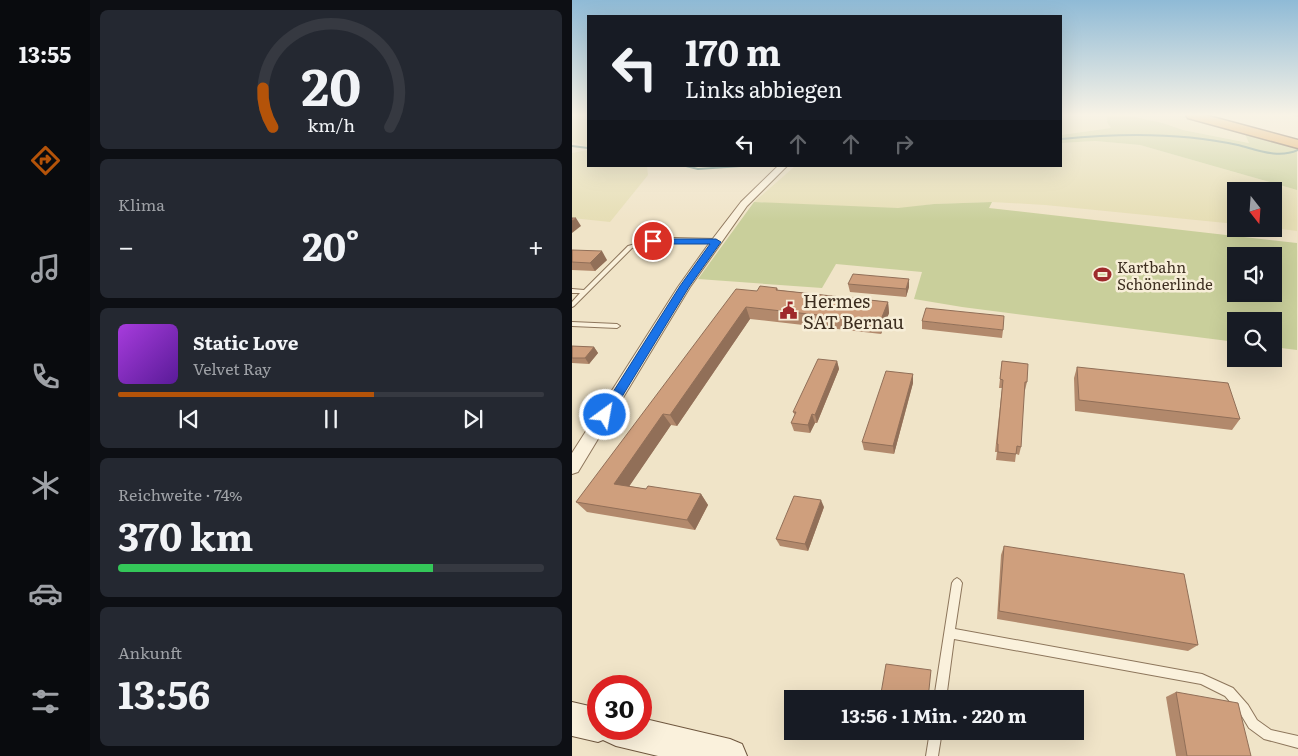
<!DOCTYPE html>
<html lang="de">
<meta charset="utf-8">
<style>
body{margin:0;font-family:Literata,serif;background:#242831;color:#f1f3f6;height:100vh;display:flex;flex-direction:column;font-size:19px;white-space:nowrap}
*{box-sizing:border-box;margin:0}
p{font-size:16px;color:#9ea1a6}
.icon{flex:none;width:28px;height:28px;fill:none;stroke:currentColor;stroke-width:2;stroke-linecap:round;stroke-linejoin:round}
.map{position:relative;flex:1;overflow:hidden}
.panel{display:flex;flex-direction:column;gap:10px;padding:10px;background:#0d0f14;width:482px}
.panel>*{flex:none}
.banner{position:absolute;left:15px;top:15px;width:475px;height:152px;border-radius:0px;box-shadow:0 5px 20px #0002;background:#171b24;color:#f1f3f6;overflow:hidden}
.needle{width:32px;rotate:163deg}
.buttons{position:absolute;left:655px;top:182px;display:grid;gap:10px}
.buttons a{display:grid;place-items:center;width:55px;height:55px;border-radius:0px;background:#171b24;box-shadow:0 5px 20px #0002;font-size:25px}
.speed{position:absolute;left:15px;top:675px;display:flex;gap:10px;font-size:25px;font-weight:700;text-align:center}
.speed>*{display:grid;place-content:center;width:65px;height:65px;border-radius:50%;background:#171b24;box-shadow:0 5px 20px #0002;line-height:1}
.speed .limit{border:8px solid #d22;background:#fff;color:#111}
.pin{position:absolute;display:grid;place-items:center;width:42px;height:42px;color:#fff;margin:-21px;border:2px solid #fff;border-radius:50%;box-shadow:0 1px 5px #0007}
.me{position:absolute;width:55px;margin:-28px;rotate:32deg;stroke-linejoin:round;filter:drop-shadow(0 0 4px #0008)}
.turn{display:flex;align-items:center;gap:18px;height:105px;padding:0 15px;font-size:22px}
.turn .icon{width:65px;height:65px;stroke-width:2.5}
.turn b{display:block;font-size:35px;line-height:42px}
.lanes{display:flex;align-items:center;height:48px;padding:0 15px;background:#0003;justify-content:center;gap:25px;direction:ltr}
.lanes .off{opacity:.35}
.big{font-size:38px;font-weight:700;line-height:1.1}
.panel .tile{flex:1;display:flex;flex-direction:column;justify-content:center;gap:8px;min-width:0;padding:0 18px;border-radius:8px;background:#242831}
.panel .dial{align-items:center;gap:0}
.dial svg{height:130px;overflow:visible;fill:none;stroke:#363941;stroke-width:7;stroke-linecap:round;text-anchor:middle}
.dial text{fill:#f1f3f6;stroke:none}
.song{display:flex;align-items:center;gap:15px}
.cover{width:60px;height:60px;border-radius:8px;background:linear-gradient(135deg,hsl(280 70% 55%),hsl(270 70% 35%))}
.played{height:5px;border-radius:2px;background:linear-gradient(90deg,#b45309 60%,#363941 60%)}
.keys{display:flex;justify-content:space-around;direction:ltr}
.heat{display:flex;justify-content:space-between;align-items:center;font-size:28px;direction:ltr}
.charge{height:8px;border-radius:4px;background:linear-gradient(90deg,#34c759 74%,#363941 0)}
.trip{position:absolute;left:212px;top:690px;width:300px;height:50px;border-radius:0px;background:#171b24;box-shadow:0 5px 20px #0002;font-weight:700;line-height:50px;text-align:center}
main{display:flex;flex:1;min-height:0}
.tabs{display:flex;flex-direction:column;width:90px;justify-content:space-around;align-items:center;background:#090b0e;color:#9ea1a6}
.tabs .icon{width:35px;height:35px}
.tabs .selected{color:#b45309}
.tabs b{font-size:22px;color:#f1f3f6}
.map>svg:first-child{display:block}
.farmland{fill:#e6deb5}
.green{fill:#c9cf9b;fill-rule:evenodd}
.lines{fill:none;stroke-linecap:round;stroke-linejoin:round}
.stream{stroke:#6f938a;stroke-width:2}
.service-casing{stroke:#8d765c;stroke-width:2}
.minor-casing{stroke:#8d765c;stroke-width:2}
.secondary-casing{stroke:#6f573f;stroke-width:2}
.motorway-casing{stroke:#5b4430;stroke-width:3}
.service{fill:#faf1dc;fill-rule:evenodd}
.minor{fill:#faf1dc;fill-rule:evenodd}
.secondary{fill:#faf1dc;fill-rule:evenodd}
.motorway{fill:#e0a458;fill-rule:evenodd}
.wall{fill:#b2896c}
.shaded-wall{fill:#916f58}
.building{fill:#cf9f7d;stroke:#916f58}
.route{fill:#1a73e8;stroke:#114b97}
.labels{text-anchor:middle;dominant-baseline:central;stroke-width:5;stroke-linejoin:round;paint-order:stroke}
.far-poi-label{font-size:15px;fill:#3d2e20;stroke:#f7eed8;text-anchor:start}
.poi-label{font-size:18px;fill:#3d2e20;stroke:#f7eed8;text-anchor:start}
</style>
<main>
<nav class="tabs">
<b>13:55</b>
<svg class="icon selected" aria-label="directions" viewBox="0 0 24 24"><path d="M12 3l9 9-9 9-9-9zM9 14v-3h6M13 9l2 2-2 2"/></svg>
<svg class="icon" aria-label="music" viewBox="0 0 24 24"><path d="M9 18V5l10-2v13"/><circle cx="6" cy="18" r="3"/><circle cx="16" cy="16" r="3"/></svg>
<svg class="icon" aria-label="phone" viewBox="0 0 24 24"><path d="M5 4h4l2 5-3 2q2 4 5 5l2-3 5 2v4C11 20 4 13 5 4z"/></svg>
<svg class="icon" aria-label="climate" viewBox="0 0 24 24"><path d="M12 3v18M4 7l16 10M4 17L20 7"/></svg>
<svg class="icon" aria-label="car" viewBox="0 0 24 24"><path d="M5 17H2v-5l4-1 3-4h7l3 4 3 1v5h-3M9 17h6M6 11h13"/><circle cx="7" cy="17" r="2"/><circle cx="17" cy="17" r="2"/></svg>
<svg class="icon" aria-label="filters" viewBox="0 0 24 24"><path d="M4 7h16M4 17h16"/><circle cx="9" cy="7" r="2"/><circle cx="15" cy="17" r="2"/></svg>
</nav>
<section class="panel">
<div class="tile dial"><svg viewBox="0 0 100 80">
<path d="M14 69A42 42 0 1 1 86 69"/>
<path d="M14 69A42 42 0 0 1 8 45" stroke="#b45309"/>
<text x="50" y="56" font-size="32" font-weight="700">20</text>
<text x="50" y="72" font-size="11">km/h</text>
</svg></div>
<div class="tile"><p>Klima</p>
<div class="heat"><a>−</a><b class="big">20°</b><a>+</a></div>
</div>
<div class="tile">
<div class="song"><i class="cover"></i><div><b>Static Love</b><p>Velvet Ray</p></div></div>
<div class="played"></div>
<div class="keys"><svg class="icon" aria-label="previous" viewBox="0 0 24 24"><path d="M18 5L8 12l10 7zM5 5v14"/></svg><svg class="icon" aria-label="pause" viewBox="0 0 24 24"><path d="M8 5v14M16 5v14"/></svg><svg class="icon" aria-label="next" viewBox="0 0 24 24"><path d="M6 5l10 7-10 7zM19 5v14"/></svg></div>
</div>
<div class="tile"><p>Reichweite · 74%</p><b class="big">370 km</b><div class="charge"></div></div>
<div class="tile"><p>Ankunft</p><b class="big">13:56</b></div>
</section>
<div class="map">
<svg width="726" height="756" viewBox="0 0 726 756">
<rect width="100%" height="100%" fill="#f0e4c8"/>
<g class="farmland">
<polygon points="0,115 16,115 16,147 0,142"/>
<polygon points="489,115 535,115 535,122 540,128 489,135"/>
<polygon points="553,115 601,115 673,134 678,143 611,130 591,123"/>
<polygon points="523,141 568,145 725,190 725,231 701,228 701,191 664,191 664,224 473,205 420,202 362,204 326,209 182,202 222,167 227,166 489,166 489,143"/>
<polygon points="16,150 16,166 75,166 76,175 38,222 0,218 0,153"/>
</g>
<g class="green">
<polygon points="535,115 553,115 591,123 611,130 677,143 673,134 601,115 606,115 725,149 725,190 568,145 523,141 489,143 489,135 539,128 535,122"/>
<path d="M182,202L326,208L362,204L420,202L417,208L725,243V350L701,347V321H664V342L390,307L342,299L350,272L264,264L250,288L126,279ZM664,256H701V294H664Z"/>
</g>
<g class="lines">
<g class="stream">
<polyline points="722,115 726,116"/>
<path d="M489,139C548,133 608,132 666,145C686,150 706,159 726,150"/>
<polyline points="0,146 16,148"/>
<polyline points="114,166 126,169 169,166"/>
</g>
<defs>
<g id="service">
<path d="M100,238L144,239L147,241L144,243C116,242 87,239 60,248L2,306L0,307V302L8,293H0V289L12,290L56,246L78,240Z"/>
<polygon points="0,322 45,324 48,326 45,328 0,326"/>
<polygon points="385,578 388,580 390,583 383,629 630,674 661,688 676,705 685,720 699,730 726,736 726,748 692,739 677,728 668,713 653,696 629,684 382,639 374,699 362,699 380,583 382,580"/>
<polygon points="358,731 370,731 366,756 354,756"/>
</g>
<polygon id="minor" points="206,166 215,166 175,206 118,287 6,472 0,474 0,453 106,287 136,245 169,202"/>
<polygon id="secondary" points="0,702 26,708 26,729 69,729 69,718 158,739 170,744 175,756 86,756 44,746 31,740 26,742 0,736"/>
<polygon id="motorway" points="614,115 633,115 726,140 726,148 616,118"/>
</defs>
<use href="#service" class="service-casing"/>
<use href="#minor" class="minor-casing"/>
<use href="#secondary" class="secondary-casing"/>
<use href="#motorway" class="motorway-casing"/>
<use href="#service" class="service"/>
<use href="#minor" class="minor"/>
<use href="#secondary" class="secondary"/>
<use href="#motorway" class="motorway"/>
</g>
<g class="wall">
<polygon points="0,250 35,260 23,271 0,270"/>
<polygon points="276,284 337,287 334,297 278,292"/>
<polygon points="205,288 206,290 316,302 317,313 309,334 178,319 105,426 99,425 57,486 74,489 129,494 136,505 123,530 15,512 4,502 185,291"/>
<polygon points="350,321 431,330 430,338 350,329"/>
<polygon points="0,346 22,347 26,353 17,364 0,363"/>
<polygon points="265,361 267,369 245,423 243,423 238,433 222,431 219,423 223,415 221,412"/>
<polygon points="430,361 455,382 453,390 452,390 449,447 447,455 444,454 443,462 424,460 425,452 423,452 430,388 427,388"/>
<polygon points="505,367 668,419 660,430 503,411 502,378"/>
<polygon points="341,374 341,383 322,454 292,450 290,442"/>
<polygon points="252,507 236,551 208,546 204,539"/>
<polygon points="432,546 626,645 616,651 425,619 429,555"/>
<polygon points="604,692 679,756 604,756 594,697"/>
</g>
<g class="shaded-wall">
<polygon points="4,218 9,226 0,233 0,221"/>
<polygon points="30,251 35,260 23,271 18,263"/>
<polygon points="337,279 337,287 334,297 334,289"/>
<polygon points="316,302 317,313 309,334 308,322"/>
<polygon points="174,307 178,319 105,426 98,415"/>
<polygon points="22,347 26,353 17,364 13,358"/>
<polygon points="265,361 267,369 245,423 243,415"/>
<polygon points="341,374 341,383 322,454 321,446"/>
<polygon points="91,414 99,425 52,494 42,484"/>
<polygon points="240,414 243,423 238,433 236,425"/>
<polygon points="129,494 136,505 123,530 115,520"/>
<polygon points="249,500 252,507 236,551 233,544"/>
</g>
<g class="building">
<polygon points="0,218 4,218 0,221"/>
<polygon points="0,250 30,251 18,263 0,262"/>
<polygon points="281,274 337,279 334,289 276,284"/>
<polygon points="188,286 205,288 204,290 316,302 308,322 174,307 98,415 91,414 42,484 74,489 76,486 129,494 115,520 4,502 164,289 185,291"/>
<polygon points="354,308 432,316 431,330 350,321"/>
<polygon points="0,346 22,347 13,358 0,358"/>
<polygon points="246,359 265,361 243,415 240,414 236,425 219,423 224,412 221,412"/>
<polygon points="430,361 456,364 455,382 453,382 449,447 445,446 444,454 426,452 426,444 425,444 431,380 428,379"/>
<polygon points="505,367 656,383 668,419 507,400"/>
<polygon points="314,371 341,374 321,446 290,442"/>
<polygon points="222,496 249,500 233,544 204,539"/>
<polygon points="432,546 612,574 626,645 427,611"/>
<polygon points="314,664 359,670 356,699 308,699"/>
<polygon points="604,692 666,703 679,756 615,756"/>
</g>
<linearGradient id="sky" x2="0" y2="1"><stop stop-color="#8fbad6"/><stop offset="0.52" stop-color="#f8f3e6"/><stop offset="1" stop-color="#f8f3e6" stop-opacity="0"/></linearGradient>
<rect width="726" height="221" fill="url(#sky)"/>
<polygon class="route" points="78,239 144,239 149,242 117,287 37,418 29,418 27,415 29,411 108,286 138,244 81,244 77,241"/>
<defs>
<symbol id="stadium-bare" viewBox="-9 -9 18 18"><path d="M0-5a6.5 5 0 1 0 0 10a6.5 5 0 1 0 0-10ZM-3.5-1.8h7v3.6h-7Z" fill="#9e2a2b" stroke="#f7eed8" stroke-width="2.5" paint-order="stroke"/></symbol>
<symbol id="civic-bare" viewBox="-9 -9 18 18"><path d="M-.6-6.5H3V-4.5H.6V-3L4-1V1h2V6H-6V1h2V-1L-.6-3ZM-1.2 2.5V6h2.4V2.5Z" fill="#9e2a2b" stroke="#f7eed8" stroke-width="2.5" paint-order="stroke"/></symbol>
</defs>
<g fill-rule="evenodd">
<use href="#stadium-bare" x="518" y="262" width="25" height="25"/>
<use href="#civic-bare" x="204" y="298" width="25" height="25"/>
</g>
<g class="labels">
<g class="far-poi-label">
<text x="545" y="266">Kartbahn<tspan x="545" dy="17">Schönerlinde</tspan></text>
</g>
<g class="poi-label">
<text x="231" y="300">Hermes<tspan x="231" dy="21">SAT Bernau</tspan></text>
</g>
</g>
</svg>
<div class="buttons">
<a><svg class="needle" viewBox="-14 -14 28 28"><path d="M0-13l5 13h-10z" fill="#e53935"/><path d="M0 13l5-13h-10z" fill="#9ea1a6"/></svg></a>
<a><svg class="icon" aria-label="sound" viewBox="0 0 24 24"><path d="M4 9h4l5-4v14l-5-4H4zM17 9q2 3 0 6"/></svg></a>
<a><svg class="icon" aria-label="search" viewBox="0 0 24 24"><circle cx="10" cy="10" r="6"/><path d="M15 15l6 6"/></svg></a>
</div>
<div class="speed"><div class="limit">30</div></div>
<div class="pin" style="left:81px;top:241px;background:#d93025"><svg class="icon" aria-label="arrive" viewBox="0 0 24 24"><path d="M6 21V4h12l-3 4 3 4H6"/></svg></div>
<svg class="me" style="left:33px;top:415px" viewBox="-20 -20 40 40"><circle r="17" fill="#1a73e8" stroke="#fff" stroke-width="3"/><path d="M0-11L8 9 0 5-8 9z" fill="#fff"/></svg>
<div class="trip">13:56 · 1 Min. · 220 m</div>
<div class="banner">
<div class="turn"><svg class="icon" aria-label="left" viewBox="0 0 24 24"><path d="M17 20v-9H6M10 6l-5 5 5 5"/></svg><div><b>170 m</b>Links abbiegen</div></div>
<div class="lanes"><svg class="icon" aria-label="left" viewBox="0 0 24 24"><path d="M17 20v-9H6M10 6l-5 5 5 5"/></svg><svg class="icon off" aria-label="ahead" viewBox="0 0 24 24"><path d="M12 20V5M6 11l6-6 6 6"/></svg><svg class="icon off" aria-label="ahead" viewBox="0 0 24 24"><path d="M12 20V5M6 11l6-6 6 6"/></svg><svg class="icon off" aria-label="right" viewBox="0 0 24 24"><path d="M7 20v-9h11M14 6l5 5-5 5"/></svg></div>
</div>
</div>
</main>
